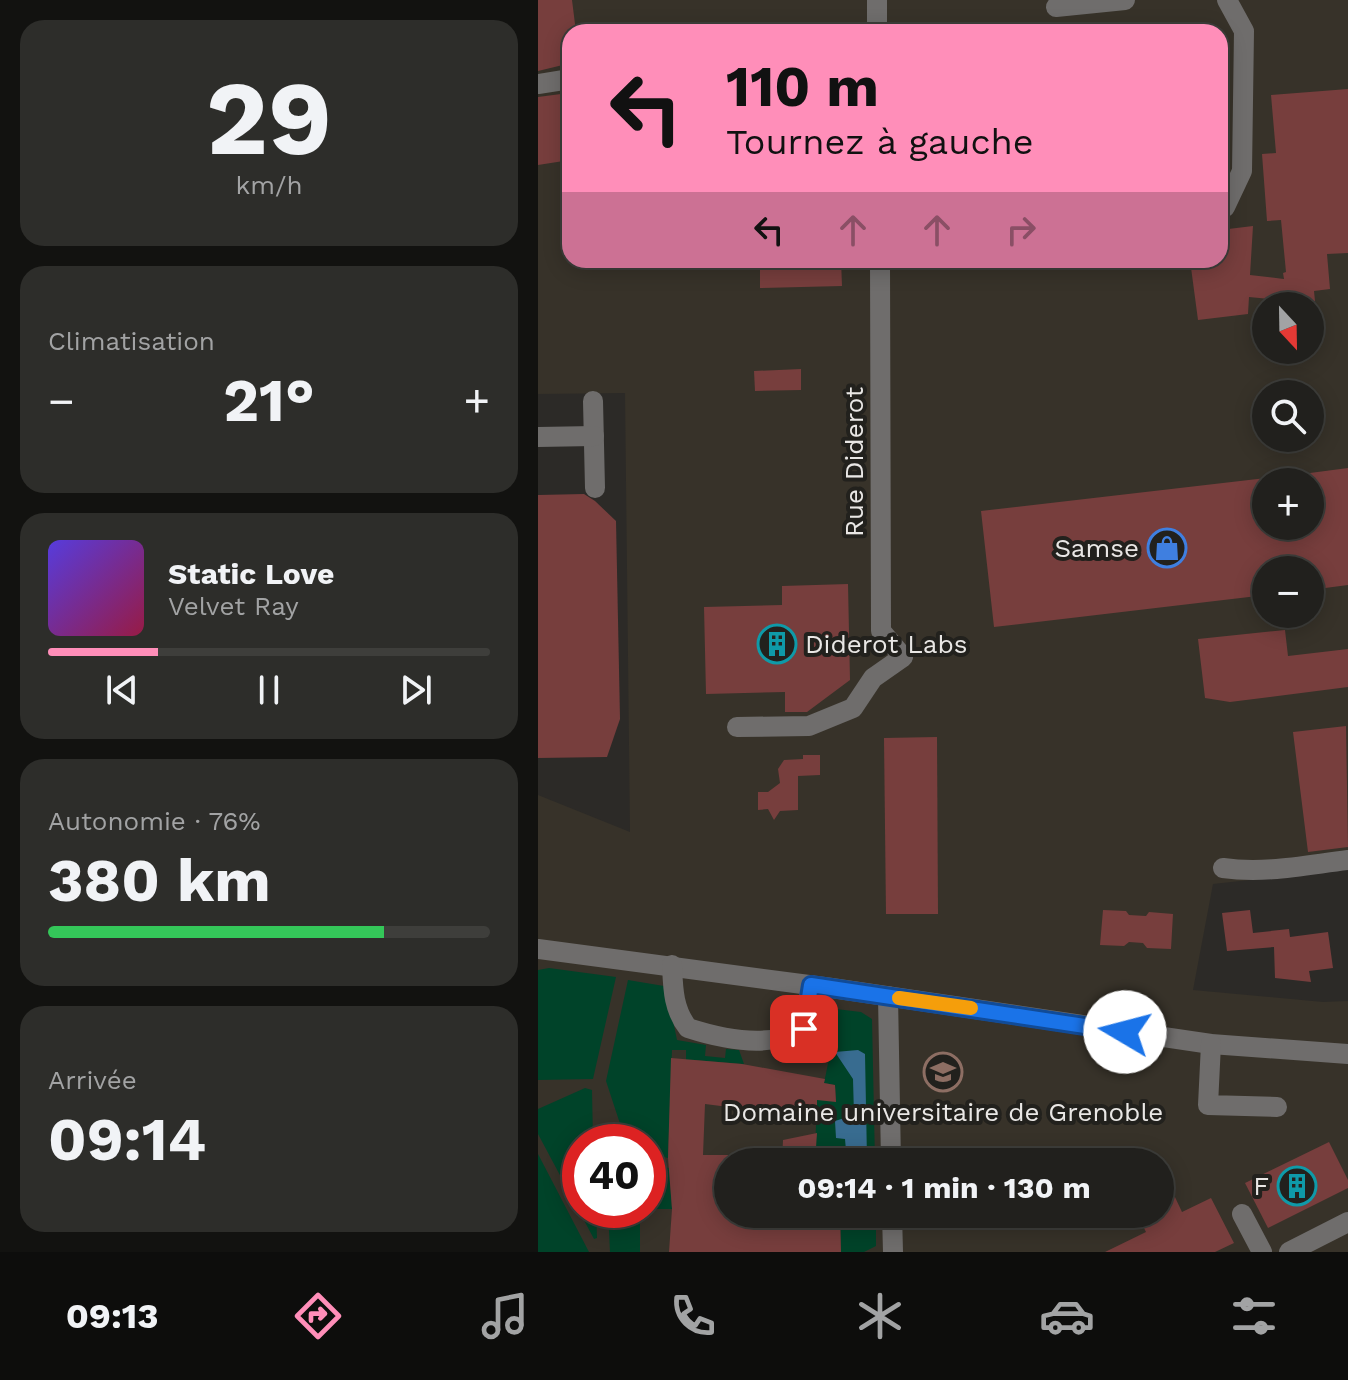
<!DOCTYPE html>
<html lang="fr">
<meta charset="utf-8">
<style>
body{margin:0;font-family:"Work Sans",sans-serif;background:#2d2d2a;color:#f1f3f6;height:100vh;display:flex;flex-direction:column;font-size:30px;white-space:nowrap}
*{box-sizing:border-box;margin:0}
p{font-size:26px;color:#a2a3a4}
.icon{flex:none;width:44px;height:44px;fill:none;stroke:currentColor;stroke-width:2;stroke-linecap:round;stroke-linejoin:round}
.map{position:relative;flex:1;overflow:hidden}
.side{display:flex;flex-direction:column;gap:20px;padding:20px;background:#121210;width:538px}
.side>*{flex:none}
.guide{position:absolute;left:24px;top:24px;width:666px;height:244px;border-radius:24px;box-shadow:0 4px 20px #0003,0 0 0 2px #3e3e3b;background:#ff8eb9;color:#111;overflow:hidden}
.needle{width:52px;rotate:158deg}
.tools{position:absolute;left:714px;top:292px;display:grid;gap:16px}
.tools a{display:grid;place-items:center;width:72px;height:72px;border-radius:50%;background:#21201d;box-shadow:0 4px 20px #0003,0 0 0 2px #3e3e3b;font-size:40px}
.speed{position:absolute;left:24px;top:1124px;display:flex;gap:16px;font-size:40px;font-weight:700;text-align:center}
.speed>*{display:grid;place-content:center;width:104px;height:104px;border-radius:50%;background:#21201d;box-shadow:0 4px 20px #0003,0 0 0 2px #3e3e3b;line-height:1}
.speed .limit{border:12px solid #d22;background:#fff;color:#111}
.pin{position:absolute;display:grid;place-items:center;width:68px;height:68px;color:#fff;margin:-34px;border-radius:16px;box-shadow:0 4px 12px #0006}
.me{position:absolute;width:88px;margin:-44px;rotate:278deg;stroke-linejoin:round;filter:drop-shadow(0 0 6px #0008)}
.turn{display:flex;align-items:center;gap:28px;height:168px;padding:0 32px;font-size:36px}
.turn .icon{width:104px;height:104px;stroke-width:2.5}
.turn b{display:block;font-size:56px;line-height:68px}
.lanes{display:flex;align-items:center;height:76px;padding:0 32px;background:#0003;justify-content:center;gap:40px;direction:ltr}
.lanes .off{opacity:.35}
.big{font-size:60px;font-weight:700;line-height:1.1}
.side .card{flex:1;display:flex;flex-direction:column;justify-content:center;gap:12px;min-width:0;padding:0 28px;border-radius:24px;background:#2d2d2a}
.side .dial{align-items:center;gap:0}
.dial b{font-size:104px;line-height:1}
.song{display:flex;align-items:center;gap:24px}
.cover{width:96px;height:96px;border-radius:12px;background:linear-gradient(135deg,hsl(250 70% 55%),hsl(340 70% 35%))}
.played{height:8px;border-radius:4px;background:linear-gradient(90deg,#ff8eb9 25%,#3e3e3b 25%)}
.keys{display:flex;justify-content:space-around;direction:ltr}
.heat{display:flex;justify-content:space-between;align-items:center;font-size:44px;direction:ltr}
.charge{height:12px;border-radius:6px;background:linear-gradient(90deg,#34c759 76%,#3e3e3b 0)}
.trip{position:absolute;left:176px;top:1148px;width:460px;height:80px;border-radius:40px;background:#21201d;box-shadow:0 4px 20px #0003,0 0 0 2px #3e3e3b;font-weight:700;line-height:80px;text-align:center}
.tabs{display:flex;height:128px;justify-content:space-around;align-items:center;background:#0d0d0c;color:#a2a3a4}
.tabs .icon{width:56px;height:56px}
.tabs .selected{color:#ff8eb9}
.tabs b{font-size:36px;color:#f1f3f6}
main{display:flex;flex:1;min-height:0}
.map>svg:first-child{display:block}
.built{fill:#373229;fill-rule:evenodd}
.green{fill:#004329}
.water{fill:#386c90}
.building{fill:#773e3d}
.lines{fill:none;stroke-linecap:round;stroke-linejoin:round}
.minor{stroke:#6f6d6c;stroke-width:20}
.route-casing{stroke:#114b97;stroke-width:20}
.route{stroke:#1a73e8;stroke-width:14}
.slow{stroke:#f59e0b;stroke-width:14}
.labels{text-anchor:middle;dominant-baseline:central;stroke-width:8;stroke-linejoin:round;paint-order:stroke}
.street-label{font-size:26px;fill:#e9e7e5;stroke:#22211d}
.poi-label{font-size:26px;fill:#e9e7e5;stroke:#22211d;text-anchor:end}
</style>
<main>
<section class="side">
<div class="card dial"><b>29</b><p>km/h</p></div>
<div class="card"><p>Climatisation</p>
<div class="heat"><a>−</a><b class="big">21°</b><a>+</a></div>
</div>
<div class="card">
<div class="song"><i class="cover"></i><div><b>Static Love</b><p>Velvet Ray</p></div></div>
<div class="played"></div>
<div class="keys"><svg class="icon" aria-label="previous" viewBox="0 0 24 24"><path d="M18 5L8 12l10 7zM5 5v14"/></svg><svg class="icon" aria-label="pause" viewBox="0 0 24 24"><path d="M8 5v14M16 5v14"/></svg><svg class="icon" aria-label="next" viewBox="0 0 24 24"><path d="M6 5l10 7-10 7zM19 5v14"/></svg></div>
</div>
<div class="card"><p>Autonomie · 76%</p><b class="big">380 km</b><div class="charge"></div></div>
<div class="card"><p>Arrivée</p><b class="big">09:14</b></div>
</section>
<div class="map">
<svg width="810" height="1252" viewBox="0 0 810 1252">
<rect width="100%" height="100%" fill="#2c2a27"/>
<path class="built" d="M0,0H810V869L675,884L655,990L785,1002L810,1001V1252H0V795L92,832L87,393L0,394ZM32,32H682V260H32ZM728,306H772V350H728ZM728,394H772V438H728ZM728,482H772V526H728ZM728,570H772V614H728ZM42,1142H110V1210H42ZM190,1162H622V1214H190Z"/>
<g class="green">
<polygon points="11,968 78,977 55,1079 0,1080 0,970"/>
<polygon points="90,980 126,986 129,991 139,1040 168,1045 167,1056 187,1058 188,1049 201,1050 206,1064 155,1060 148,1062 148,1050 134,1050 130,1158 110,1153 110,1142 88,1142 68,1081"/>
<path d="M281,1007L323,1012L334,1019L337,1162H301L300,1152H277L279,1098L298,1101L297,1085L286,1083L293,1049L275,1043C272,1030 274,1019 281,1007Z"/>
<polygon points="47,1088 54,1090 55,1142 42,1142 42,1210 58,1210 59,1238 56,1239 0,1134 0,1109"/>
<polygon points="0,1154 51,1252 0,1252"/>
<polygon points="110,1163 131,1168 134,1209 110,1209"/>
<polygon points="70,1210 102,1210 102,1252 72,1252"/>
<polygon points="302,1214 338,1214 338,1246 326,1252 303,1252"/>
</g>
<polygon class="water" points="320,1050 327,1054 329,1159 327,1162 309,1162 307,1139 298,1138 297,1121 316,1115 315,1079 297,1052"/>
<g class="building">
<polygon points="0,0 34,0 38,32 32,32 32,60 28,61 29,64 0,71"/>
<polygon points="810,89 810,253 789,254 792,289 776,291 777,301 761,302 711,297 710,314 660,320 652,260 682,260 682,230 715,226 712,275 746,279 745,273 748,272 743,220 729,221 724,154 738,153 733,95"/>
<polygon points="23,94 26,113 32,112 32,160 0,165 0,97"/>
<polygon points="222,260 303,260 304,286 222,288"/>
<polygon points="263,369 263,390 217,391 216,371"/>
<polygon points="810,468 810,585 772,590 772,570 728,570 728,595 456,627 443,511 728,478 728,526 772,526 772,473"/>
<polygon points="46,494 57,501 78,521 82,719 69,757 0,758 0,495"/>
<polygon points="310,584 312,680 269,712 247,712 247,692 168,694 166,607 244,605 244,586"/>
<polygon points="747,630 750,656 810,649 810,687 692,702 667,698 660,639"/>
<polygon points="808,726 810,847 770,852 755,732"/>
<polygon points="399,737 400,914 348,914 346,738"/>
<polygon points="265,755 282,755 282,775 260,776 260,810 242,811 236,820 230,809 220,810 220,792 230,792 242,783 240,769 246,760 265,759"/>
<polygon points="565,910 588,911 591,915 608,916 611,912 635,914 633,949 609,948 605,943 591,942 586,946 562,945"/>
<polygon points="712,910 715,933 751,929 752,937 790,932 795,968 771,971 773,982 737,978 736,947 689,951 684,913"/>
<polygon points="133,1058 204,1064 287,1079 286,1083 297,1085 298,1102 279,1100 279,1118 167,1104 165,1155 190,1155 190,1214 302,1214 303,1252 131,1252 134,1209 130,1158"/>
<polygon points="279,1133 277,1162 244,1162 245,1140"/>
<polygon points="791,1142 810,1180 810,1188 730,1228 707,1183"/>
<polygon points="636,1195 644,1212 673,1198 696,1243 677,1252 567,1252 608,1232 599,1214 622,1214 622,1202"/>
</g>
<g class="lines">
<g class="minor">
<polyline points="339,0 339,32"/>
<polyline points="518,7 587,0"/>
<polyline points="0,84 32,79"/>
<polyline points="682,207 687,207 704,171 706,31 689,0"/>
<polyline points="55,401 57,488"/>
<polyline points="0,437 56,436"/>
<polyline points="199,727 271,726 315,708 335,678 365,657 343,631 342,260"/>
<path d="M685,868C727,874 768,865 810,860"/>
<polyline points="0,949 294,988 673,1044 810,1054"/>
<path d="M134,965C135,988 135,1009 150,1028C184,1039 233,1049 266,1029L273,985"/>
<polyline points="350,996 353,1162"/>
<polyline points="673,1044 670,1105 739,1107"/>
<polyline points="354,1214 355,1252"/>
<polyline points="704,1214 724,1252"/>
<polyline points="751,1252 810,1222"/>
</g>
</g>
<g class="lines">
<defs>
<polyline id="route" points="266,1029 273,985 587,1032"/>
</defs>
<use href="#route" class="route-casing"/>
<use href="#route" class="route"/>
<polyline class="slow" points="361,998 433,1008"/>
</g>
<defs>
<symbol id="shop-ring" viewBox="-11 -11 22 22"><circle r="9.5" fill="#22211d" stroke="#3f7fe0" stroke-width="1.5"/><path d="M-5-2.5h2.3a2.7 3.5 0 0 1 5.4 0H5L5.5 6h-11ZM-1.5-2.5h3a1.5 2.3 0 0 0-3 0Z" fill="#3f7fe0"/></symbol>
<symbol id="building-ring" viewBox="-11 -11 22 22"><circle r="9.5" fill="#22211d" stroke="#0f9aa8" stroke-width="1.5"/><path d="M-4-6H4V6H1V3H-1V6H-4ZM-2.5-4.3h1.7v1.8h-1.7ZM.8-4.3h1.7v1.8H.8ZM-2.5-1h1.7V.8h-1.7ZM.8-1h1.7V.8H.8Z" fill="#0f9aa8"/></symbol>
<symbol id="university-ring" viewBox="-11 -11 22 22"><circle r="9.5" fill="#22211d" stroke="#8d6e63" stroke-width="1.5"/><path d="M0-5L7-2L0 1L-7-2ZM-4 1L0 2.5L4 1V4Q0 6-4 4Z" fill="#8d6e63"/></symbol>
</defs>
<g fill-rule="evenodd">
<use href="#shop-ring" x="607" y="526" width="44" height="44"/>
<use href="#building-ring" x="217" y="622" width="44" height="44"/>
<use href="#university-ring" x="383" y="1050" width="44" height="44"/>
<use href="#building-ring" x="737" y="1164" width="44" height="44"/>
</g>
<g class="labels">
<g class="street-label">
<text transform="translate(316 462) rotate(-90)">Rue Diderot</text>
</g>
<g class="poi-label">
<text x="601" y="548">Samse</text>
<text x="267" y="644" text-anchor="start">Diderot Labs</text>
<text x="405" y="1112" text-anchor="middle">Domaine universitaire de Grenoble</text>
<text x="731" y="1186">F</text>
</g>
</g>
</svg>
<div class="tools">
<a><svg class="needle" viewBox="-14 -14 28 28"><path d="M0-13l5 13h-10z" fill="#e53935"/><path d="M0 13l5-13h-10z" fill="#a2a3a4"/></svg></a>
<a><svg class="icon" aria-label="search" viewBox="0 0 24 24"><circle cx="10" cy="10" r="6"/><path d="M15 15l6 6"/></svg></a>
<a>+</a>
<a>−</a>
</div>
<div class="speed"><div class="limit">40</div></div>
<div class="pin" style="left:266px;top:1029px;background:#d93025"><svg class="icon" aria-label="arrive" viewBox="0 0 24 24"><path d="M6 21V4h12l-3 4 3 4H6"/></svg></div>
<svg class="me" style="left:587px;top:1032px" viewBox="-20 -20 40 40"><circle r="19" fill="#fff"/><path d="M0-13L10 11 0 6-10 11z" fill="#1a73e8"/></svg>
<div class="trip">09:14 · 1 min · 130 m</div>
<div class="guide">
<div class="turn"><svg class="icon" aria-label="left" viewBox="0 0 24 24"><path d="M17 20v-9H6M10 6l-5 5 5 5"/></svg><div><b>110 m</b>Tournez à gauche</div></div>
<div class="lanes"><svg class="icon" aria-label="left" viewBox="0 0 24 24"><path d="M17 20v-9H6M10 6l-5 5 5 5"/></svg><svg class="icon off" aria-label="ahead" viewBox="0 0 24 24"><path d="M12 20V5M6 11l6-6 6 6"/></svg><svg class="icon off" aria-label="ahead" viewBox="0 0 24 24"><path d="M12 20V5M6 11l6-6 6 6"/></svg><svg class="icon off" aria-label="right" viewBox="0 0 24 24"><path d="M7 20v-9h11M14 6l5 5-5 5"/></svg></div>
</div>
</div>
</main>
<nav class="tabs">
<b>09:13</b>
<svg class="icon selected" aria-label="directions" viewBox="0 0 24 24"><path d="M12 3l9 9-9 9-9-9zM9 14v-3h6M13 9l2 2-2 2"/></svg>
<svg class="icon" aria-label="music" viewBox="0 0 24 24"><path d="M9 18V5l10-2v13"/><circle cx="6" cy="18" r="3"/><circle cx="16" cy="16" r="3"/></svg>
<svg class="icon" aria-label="phone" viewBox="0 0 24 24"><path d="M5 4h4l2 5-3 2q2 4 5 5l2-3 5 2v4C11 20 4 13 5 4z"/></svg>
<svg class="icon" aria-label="climate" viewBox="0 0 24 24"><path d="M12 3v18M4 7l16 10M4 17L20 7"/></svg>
<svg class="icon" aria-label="car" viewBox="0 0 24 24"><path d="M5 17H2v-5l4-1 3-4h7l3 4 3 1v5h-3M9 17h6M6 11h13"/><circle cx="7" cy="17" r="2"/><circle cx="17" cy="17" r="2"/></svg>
<svg class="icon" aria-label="filters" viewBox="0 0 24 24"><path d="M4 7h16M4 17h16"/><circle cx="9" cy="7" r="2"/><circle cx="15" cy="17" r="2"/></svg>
</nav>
